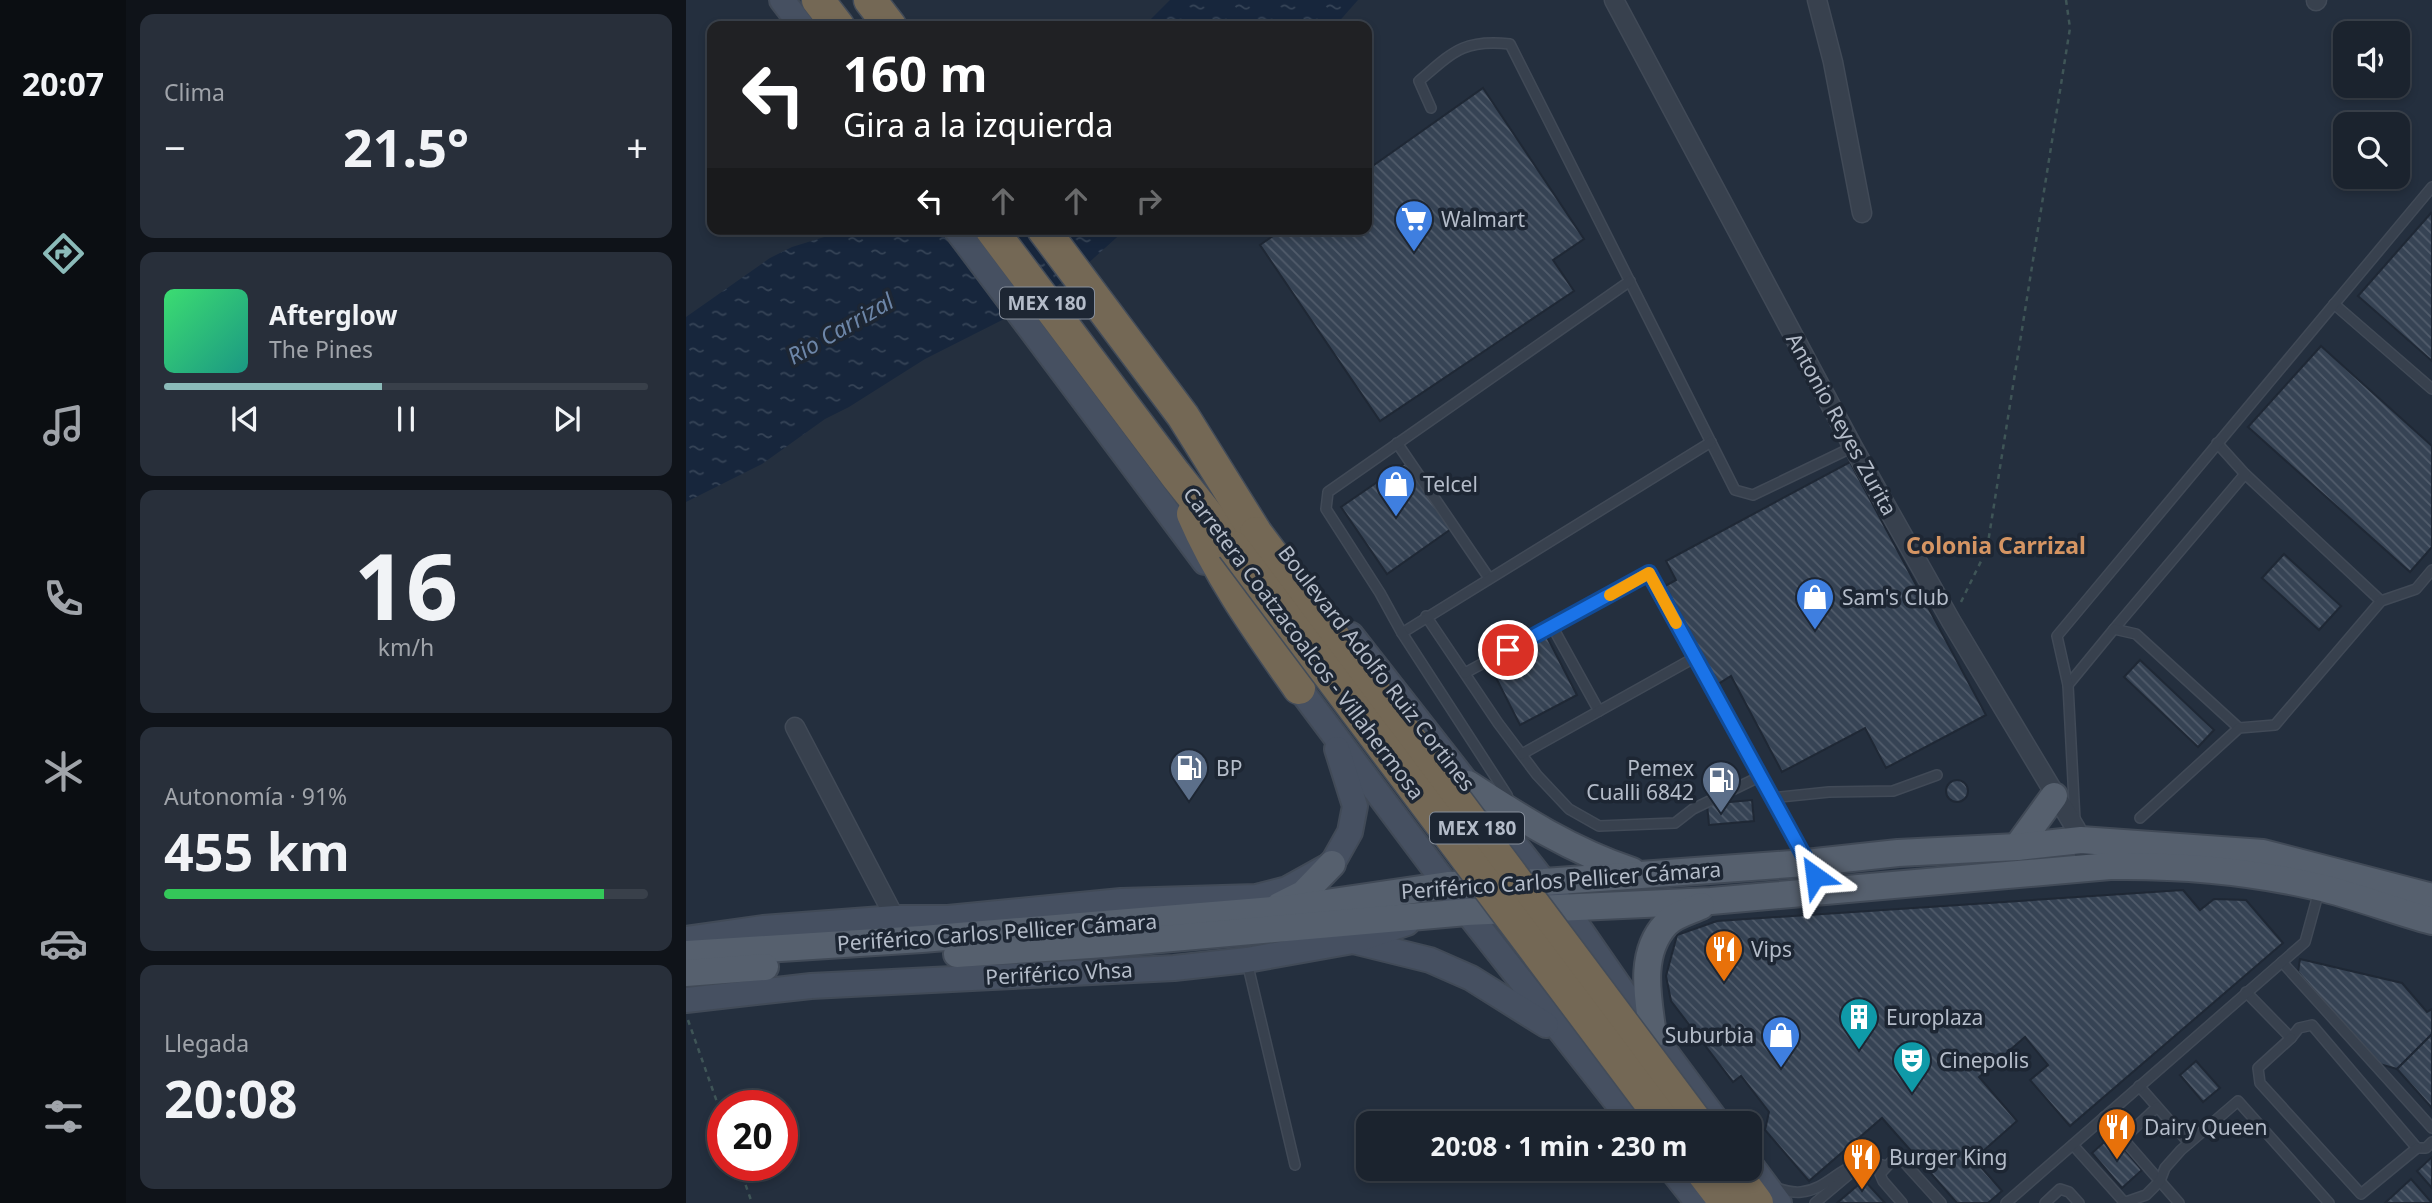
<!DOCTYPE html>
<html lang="es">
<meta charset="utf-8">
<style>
body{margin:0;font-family:"Noto Sans",sans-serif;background:#282f3a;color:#f1f3f6;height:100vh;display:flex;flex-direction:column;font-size:26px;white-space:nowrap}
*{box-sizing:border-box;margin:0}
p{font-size:23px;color:#a0a4aa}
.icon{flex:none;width:38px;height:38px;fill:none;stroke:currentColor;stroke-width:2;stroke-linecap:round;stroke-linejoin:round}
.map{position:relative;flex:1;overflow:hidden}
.details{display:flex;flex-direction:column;gap:14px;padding:14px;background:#0f1319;width:560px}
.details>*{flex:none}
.banner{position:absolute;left:21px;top:21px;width:665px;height:214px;border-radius:14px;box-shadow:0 4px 10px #0003,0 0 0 2px #39404a;background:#202124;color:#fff;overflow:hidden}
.buttons{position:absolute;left:1647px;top:21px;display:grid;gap:14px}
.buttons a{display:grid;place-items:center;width:77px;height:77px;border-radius:14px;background:#1b232e;box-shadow:0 4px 10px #0003,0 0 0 2px #39404a;font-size:35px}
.speed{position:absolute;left:21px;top:1090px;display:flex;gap:14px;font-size:35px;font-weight:700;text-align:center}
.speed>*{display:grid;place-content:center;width:91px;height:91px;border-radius:50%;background:#1b232e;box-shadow:0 4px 10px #0003,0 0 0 2px #39404a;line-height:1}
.speed .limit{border:10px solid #d22;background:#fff;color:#111}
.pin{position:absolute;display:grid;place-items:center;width:60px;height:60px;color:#fff;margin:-30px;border:4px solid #fff;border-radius:50%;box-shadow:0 2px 7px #0007}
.me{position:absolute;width:77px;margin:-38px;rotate:329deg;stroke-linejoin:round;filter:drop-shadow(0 0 5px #0008)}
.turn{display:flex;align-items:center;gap:24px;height:147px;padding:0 21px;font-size:32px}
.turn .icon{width:91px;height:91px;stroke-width:2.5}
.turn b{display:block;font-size:49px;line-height:60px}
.lanes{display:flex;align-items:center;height:66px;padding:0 21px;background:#0003;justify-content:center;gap:35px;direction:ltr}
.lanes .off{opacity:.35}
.big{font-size:52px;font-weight:700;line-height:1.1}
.details .widget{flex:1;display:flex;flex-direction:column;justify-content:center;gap:10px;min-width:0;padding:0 24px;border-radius:14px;background:#282f3a}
.details .dial{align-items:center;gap:0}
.dial b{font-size:91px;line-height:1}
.song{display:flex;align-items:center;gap:21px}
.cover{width:84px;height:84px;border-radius:10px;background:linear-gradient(135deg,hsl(140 70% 55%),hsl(170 70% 35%))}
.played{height:7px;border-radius:4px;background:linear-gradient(90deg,#8bbbb9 45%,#39404a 45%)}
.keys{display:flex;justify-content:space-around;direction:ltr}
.heat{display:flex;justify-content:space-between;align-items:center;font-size:38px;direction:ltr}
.charge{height:10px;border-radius:5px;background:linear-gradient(90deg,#34c759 91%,#39404a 0)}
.trip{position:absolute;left:670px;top:1111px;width:406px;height:70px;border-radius:14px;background:#1b232e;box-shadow:0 4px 10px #0003,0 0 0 2px #39404a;font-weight:700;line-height:70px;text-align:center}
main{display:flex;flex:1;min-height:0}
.menu{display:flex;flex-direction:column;width:126px;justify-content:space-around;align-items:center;background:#0b0e12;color:#a0a4aa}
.menu .icon{width:49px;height:49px}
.menu .current{color:#8bbbb9}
.menu b{font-size:32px;color:#f1f3f6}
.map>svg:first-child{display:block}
.water{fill:url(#water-ripples)}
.building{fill:url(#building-back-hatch);stroke:#1f2835;stroke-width:2}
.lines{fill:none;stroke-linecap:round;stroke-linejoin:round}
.lane-casing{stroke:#414a57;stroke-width:12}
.street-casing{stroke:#414a57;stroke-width:21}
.secondary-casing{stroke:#414a57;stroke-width:28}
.primary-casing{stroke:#414a57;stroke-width:30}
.highway-casing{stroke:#434c59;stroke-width:35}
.path{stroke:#3f5557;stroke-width:2.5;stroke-dasharray:5 5;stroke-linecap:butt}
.lane{stroke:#38414e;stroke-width:9}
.street{stroke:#38414e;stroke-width:18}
.secondary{stroke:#465061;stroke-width:24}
.primary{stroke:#56606e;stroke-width:26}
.highway{stroke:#746855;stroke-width:32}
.highway-bridge-casing{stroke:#434c59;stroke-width:35;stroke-linecap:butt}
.highway-bridge{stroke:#746855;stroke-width:32}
.route-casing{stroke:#114b97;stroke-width:18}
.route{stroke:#1a73e8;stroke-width:12}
.slow{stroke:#f59e0b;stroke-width:12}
.labels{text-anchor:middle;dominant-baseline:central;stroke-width:7;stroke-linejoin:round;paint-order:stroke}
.shield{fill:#1d2633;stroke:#878f9c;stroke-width:2}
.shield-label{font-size:19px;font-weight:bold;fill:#b4bcc9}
.poi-label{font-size:21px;fill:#b4bcc9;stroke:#1d2633;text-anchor:start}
.street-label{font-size:21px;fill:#b4bcc9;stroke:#1d2633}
.water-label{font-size:23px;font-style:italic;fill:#6d86a8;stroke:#1d2633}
.neighbourhood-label{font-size:23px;font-weight:bold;fill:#d59563;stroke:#1d2633}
</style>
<main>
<nav class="menu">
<b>20:07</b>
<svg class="icon current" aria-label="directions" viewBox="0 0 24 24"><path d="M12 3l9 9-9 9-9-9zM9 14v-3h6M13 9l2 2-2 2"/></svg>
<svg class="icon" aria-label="music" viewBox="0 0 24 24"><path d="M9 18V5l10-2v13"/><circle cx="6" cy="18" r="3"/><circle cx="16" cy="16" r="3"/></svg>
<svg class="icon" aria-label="phone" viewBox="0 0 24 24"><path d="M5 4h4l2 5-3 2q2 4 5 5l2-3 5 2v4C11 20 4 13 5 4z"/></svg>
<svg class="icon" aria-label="climate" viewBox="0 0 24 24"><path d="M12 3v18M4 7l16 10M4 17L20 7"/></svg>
<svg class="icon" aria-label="car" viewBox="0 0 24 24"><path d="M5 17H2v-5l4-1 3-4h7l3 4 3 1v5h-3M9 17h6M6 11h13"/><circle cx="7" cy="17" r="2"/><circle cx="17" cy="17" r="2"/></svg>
<svg class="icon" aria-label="filters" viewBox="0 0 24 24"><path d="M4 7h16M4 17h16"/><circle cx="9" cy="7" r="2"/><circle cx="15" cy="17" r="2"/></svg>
</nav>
<section class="details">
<div class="widget"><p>Clima</p>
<div class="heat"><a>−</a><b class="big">21.5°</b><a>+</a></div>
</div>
<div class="widget">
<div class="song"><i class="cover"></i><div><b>Afterglow</b><p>The Pines</p></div></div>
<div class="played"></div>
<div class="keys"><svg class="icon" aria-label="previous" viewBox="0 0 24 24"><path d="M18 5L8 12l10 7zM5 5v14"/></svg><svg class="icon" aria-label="pause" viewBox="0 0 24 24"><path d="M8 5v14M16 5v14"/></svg><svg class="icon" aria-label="next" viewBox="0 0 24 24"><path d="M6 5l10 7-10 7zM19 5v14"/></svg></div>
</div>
<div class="widget dial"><b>16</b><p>km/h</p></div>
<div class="widget"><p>Autonomía · 91%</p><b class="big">455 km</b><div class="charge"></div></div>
<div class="widget"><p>Llegada</p><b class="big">20:08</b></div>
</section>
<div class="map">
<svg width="1746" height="1203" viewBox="0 0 1746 1203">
<defs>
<pattern id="water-ripples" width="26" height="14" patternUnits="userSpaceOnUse" patternTransform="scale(1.75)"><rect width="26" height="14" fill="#17263c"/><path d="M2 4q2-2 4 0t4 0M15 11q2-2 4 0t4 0" fill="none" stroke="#364457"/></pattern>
<pattern id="building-back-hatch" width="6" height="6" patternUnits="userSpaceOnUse" patternTransform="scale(1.75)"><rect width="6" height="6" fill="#364354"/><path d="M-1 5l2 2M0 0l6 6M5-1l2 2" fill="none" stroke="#515c6b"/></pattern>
</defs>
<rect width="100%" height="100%" fill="#242f3e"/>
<g class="water">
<polygon points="484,0 672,0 649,26 458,26"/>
<polygon points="164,229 440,229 398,267 338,309 239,359 163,407 139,419 76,464 0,502 0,317 84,258 106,247"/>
</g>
<g class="building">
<polygon points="797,88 898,239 867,260 888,291 694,421 574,245 597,229 681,229 681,170"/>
<polygon points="1745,213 1746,214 1746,361 1672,296"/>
<polygon points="1635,346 1746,446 1746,547 1724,572 1562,427"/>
<polygon points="1164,462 1300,715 1200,768 1179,728 1096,772 1045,676 1032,684 979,586 990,580 980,561"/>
<polygon points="719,463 765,529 701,574 655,507"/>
<polygon points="1598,554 1655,606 1633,630 1576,578"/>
<polygon points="860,635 891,695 834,725 803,664"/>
<polygon points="1454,660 1528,730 1512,747 1438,677"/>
<circle cx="1271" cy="791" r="11"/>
<polygon points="1066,800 1068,821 1023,825 1021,804"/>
<polygon points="1497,890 1514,910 1528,899 1560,900 1597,943 1384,1126 1344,1080 1362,1065 1339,1037 1293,1077 1331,1121 1288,1159 1316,1191 1302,1203 1271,1203 1196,1118 1123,1181 1079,1130 1083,1112 1055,1076 1047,1082 985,1001 980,976 991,935 1031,921"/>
<polygon points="1614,959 1716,983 1741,1012 1746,1009 1746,1034 1711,1069 1690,1063 1612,972"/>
<polygon points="1746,1034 1746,1108 1711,1069"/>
<polygon points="1510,1061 1534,1088 1517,1102 1494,1075"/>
<polygon points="1426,1135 1456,1170 1436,1188 1406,1153"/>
<polygon points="1746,1157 1746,1188 1731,1171"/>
<polygon points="1725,1179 1746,1203 1699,1203"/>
<polygon points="1178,1180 1199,1203 1151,1203"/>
</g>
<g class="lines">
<defs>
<g id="lane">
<path d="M745,108L733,81C767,52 777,39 824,44L1049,490L1067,495L1167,447"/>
<polyline points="1648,304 1746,389"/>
<polyline points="711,443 803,578"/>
<polyline points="1559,474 1695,601"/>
<polyline points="740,616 812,723 851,775 883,809 913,826 989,823 1007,809 1073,777"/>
<polyline points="866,626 913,711"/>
<polyline points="1428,629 1559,474 1531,443"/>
<polyline points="716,633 1025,442"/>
<polyline points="779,673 963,573 1120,863 1136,888"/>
<polyline points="1382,685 1428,629 1450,634 1553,728"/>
<polyline points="836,754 1008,658"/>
<polyline points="1085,798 1143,792 1207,791 1251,775"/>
<polyline points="823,801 821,795 716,633 694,593 640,509 642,492 944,281"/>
<polyline points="1454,818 1553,728 1589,725 1695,601 1730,589 1746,570"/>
<polyline points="1389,820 1382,685 1371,636 1746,187"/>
<polyline points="561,962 609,1165"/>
<polyline points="1596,962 1746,1128"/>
<polyline points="1560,992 1605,1038 1613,1028 1626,1025 1731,1148 1740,1148 1746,1142"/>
<polyline points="1605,1038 1572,1068 1574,1083 1675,1194 1731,1148"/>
<polyline points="1453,1086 1503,1143"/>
<polyline points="1418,1117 1493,1203"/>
<polyline points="1437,1139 1471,1107"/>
<polyline points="1387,1145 1439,1203"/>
<path d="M1088,1187C1096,1190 1106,1193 1115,1192C1148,1189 1159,1152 1200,1166"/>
<polyline points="1129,1203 1173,1166"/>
<polyline points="1216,1203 1197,1181 1194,1174 1207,1160 1217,1161 1255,1203"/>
<polyline points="1320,1203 1619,942 1633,891"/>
<polyline points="1359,1203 1374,1189 1383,1192 1393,1203"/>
<polyline points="1437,1203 1460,1195 1474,1181 1479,1168 1495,1150 1552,1101 1643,1203"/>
</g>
<g id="street">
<polyline points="928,0 1167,447 1265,621 1390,829 1395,840 1401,867"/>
<polyline points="1131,0 1147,62 1176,213"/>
<polyline points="1630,1 1631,0"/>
<polyline points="109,727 209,918"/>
</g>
<g id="secondary">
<polyline points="96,0 116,26"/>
<polyline points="270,229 519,562"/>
<polyline points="665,635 884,915 967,1035 1033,1124"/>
<polyline points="604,676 781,912 948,1124"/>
<polyline points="0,939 77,928 209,918 262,918 435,901 570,897 601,889 646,864 664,832 669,806 651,749"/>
<polyline points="667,941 744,960 785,978 860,1025"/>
<polyline points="0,1000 125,986 488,968 561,960 667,941 721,923"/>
<polyline points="1064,1164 1093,1203"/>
<polyline points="985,1169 1012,1203"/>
</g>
<g id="primary">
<path d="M782,784C836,819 884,850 946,871"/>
<polyline points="1331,847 1368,796"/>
<polyline points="593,906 617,894 646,864"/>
<polyline points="0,954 236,939 599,909 762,885 858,882 1120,863 1212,853 1331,847 1395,840 1577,853 1746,897"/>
<path d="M271,954L419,944L781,912L1025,901L1424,866C1494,865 1564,871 1632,887C1671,896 1708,911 1746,921"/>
<polyline points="0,973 79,967"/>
<path d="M967,1035C962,998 952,954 980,924C988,915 1004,911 1015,906"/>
</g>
<g id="highway">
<polyline points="132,0 152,26"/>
<polyline points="184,0 204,26"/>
<polyline points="305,229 489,474 547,547"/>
<polyline points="357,229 497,416 570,533"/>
<path d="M507,514C534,577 574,632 613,688"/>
<polyline points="1014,1169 1040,1203"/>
<polyline points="1046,1169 1071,1203"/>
</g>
</defs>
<use href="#lane" class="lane-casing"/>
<use href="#street" class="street-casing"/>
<use href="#secondary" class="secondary-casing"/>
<use href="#primary" class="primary-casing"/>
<use href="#highway" class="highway-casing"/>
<g class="path">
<polyline points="1275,602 1301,549 1384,28 1380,0"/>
<polyline points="2,1020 37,1119"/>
<polyline points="53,1166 66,1203"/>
</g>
<use href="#lane" class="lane"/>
<use href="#street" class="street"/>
<use href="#secondary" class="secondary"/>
<use href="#primary" class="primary"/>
<use href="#highway" class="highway"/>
<defs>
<g id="highway-bridge">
<polyline points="570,533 1012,1124"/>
<polyline points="547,547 980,1124"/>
</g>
</defs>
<use href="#highway-bridge" class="highway-bridge-casing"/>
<use href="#highway-bridge" class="highway-bridge"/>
</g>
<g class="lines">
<defs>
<polyline id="route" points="822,650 963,573 1129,876"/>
</defs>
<use href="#route" class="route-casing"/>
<use href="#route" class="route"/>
<polyline class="slow" points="924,595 963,573 990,623"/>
</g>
<defs>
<symbol id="supermarket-pin" viewBox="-11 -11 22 30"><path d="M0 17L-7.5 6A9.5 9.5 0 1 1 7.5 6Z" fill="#3f7fe0" stroke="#1d2633"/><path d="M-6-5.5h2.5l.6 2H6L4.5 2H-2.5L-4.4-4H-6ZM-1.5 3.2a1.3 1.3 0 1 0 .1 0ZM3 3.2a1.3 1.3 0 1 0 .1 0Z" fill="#fff"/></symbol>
<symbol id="shop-pin" viewBox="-11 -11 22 30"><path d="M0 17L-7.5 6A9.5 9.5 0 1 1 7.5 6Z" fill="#3f7fe0" stroke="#1d2633"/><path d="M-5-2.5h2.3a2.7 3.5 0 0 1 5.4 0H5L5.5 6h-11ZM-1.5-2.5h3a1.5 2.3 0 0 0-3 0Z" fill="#fff"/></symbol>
<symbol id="fuel-pin" viewBox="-11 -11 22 30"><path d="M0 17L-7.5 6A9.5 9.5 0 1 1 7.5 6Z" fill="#5c6f8a" stroke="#1d2633"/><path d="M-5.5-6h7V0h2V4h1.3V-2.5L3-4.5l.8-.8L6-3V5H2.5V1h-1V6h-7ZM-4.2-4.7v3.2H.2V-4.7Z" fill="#fff"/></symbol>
<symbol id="restaurant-pin" viewBox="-11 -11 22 30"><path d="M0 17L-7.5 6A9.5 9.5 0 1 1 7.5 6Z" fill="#e8710a" stroke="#1d2633"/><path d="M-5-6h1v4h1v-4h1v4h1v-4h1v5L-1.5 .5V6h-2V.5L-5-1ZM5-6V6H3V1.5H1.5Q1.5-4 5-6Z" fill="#fff"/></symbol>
<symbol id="building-pin" viewBox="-11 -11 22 30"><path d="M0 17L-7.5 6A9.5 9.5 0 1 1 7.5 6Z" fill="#0f9aa8" stroke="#1d2633"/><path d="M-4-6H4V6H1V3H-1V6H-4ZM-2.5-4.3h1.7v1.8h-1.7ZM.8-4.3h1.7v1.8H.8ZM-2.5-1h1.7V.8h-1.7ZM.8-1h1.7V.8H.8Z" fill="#fff"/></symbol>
<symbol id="theatre-pin" viewBox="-11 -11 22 30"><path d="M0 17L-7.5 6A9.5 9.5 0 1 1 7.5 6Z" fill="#0f9aa8" stroke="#1d2633"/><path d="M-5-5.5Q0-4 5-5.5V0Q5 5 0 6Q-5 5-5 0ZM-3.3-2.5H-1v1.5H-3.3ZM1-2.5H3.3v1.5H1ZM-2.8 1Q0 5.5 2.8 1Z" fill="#fff"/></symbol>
</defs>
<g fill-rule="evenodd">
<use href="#supermarket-pin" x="706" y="197" width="44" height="60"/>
<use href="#shop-pin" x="688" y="462" width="44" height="60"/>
<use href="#shop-pin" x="1107" y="575" width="44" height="60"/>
<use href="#fuel-pin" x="481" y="746" width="44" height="60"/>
<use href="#fuel-pin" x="1013" y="758" width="44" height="60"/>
<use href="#restaurant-pin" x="1016" y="927" width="44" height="60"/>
<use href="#building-pin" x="1151" y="995" width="44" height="60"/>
<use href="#shop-pin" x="1073" y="1013" width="44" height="60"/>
<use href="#theatre-pin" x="1204" y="1038" width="44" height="60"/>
<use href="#restaurant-pin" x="1409" y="1105" width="44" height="60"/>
<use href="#restaurant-pin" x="1154" y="1135" width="44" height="60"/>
</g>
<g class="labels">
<g class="shield">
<rect x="314" y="287.5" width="94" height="31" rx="5"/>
<rect x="744" y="812.5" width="94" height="31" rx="5"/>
</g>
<g class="shield-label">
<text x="361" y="303">MEX 180</text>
<text x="791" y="828">MEX 180</text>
</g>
<g class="poi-label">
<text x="755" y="219">Walmart</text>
<text x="737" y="484">Telcel</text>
<text x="1156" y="597">Sam's Club</text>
<text x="530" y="768">BP</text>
<text x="1008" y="768" text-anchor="end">Pemex<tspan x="1008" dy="24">Cualli 6842</tspan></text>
<text x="1065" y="949">Vips</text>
<text x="1200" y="1017">Europlaza</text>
<text x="1068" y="1035" text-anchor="end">Suburbia</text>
<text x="1253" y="1060">Cinepolis</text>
<text x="1458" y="1127">Dairy Queen</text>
<text x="1203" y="1157">Burger King</text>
</g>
<g class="street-label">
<text transform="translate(1156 424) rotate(61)">Antonio Reyes Zurita</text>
<text transform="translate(618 643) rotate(53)">Carretera Coatzacoalcos - Villahermosa</text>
<text transform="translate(691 668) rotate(52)">Boulevard Adolfo Ruiz Cortines</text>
<text transform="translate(875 880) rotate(-4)">Periférico Carlos Pellicer Cámara</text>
<text transform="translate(311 932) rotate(-4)">Periférico Carlos Pellicer Cámara</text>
<text transform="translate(373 973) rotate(-3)">Periférico Vhsa</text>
</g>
<g class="water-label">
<text transform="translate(154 328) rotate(-30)">Rio Carrizal</text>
</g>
<g class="neighbourhood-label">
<text x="1310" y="545">Colonia Carrizal</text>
</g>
</g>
</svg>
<div class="buttons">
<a><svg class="icon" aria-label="sound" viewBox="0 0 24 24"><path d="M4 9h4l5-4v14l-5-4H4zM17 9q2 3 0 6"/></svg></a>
<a><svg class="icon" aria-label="search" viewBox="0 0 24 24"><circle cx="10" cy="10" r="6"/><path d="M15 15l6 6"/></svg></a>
</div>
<div class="speed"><div class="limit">20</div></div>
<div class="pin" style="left:822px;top:650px;background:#d93025"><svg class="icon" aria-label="arrive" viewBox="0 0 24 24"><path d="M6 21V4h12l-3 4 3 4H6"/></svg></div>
<svg class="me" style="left:1129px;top:876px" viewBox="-20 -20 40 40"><path d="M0-17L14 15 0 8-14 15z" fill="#1a73e8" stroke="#fff" stroke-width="4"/></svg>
<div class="trip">20:08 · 1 min · 230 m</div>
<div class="banner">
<div class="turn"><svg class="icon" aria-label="left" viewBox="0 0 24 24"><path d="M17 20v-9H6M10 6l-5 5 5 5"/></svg><div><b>160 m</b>Gira a la izquierda</div></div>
<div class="lanes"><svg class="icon" aria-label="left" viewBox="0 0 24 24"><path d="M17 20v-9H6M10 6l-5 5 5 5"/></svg><svg class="icon off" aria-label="ahead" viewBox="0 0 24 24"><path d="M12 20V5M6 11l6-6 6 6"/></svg><svg class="icon off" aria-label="ahead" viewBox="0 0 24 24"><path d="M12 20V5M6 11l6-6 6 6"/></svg><svg class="icon off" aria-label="right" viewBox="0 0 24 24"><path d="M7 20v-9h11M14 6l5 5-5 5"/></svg></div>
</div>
</div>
</main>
